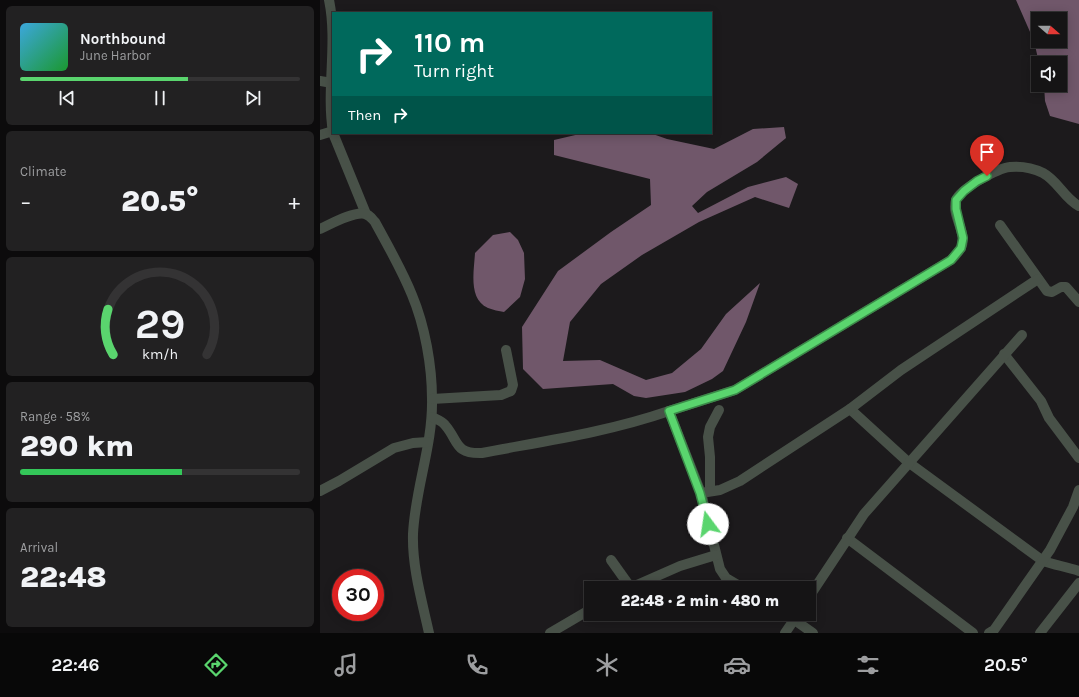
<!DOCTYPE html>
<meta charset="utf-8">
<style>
body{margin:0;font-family:Karla,sans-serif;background:#222122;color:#f1f3f6;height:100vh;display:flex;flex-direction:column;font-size:15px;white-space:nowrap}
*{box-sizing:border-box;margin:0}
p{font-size:13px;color:#9d9ea0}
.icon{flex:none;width:22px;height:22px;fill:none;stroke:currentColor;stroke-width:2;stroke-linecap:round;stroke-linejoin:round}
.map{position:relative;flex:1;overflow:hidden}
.panel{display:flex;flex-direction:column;gap:6px;padding:6px;background:#0c0b0c;width:320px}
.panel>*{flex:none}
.hud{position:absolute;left:12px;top:12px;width:380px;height:122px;border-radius:0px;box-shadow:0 2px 10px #0003,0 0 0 1px #343334;background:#00695c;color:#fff;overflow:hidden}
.needle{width:26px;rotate:110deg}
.controls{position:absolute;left:711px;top:12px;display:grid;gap:8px}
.controls a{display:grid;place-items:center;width:36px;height:36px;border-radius:0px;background:#151415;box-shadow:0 2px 10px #0003,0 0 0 1px #343334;font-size:20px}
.speed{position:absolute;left:12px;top:569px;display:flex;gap:8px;font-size:20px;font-weight:700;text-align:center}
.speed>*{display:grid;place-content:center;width:52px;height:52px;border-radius:50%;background:#151415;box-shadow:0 2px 10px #0003,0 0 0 1px #343334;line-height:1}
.speed .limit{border:6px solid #d22;background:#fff;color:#111}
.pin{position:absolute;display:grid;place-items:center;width:34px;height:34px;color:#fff;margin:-41px -17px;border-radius:50% 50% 50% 0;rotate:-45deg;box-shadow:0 0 4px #0007}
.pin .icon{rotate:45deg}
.me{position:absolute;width:44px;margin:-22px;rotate:346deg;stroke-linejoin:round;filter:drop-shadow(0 0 3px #0008)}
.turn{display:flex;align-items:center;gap:14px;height:84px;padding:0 16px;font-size:18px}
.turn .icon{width:52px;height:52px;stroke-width:2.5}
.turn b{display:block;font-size:28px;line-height:34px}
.then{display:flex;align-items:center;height:38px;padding:0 16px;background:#0003;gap:8px;font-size:15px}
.big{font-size:30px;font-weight:800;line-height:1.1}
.panel .card{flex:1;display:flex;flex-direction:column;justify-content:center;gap:6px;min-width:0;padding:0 14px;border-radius:6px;background:#222122}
.panel .dial{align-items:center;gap:0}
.dial svg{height:104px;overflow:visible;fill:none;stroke:#343334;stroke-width:7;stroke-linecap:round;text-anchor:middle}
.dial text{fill:#f1f3f6;stroke:none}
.song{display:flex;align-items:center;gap:12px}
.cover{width:48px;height:48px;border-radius:6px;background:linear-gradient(135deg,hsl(200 70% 55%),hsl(130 70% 35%))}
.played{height:4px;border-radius:2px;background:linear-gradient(90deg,#5ad56e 60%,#343334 60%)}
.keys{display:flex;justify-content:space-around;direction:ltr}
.heat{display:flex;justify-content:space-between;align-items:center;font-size:22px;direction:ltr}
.charge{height:6px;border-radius:3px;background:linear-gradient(90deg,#34c759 58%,#343334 0)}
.trip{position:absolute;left:264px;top:581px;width:232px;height:40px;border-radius:0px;background:#151415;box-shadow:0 2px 10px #0003,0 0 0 1px #343334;font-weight:800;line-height:40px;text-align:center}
.tabs{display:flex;height:64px;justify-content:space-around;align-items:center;background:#080808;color:#9d9ea0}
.tabs .icon{width:28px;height:28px}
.tabs .selected{color:#5ad56e}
.tabs b{font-size:18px;color:#f1f3f6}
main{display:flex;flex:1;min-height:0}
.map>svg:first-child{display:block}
.water{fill:#70576a;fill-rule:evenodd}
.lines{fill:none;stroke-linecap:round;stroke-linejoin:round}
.minor{stroke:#485148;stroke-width:10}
.route-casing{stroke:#3a8a48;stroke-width:10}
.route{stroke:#5ad56e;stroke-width:7}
</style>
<main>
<section class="panel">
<div class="card">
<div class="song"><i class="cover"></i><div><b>Northbound</b><p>June Harbor</p></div></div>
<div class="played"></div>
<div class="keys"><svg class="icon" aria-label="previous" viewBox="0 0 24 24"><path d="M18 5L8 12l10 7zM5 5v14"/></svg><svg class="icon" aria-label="pause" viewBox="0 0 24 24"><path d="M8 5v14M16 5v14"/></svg><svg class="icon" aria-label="next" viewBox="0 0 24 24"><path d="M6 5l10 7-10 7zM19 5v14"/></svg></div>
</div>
<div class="card"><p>Climate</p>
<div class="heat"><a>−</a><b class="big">20.5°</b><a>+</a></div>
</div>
<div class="card dial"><svg viewBox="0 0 100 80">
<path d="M14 69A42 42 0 1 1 86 69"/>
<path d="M14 69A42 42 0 0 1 10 34" stroke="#5ad56e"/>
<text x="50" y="56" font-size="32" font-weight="700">29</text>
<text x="50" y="72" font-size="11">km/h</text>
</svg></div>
<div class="card"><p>Range · 58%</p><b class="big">290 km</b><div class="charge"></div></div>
<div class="card"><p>Arrival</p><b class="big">22:48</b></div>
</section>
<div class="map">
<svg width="759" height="633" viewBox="0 0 759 633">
<rect width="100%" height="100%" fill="#1c1a1c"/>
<g class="water">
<path d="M696,0H759V124L730,116L725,101L724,85H740V63H719L714,41ZM718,19H740V41H718Z"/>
<polygon points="464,127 466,138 437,162 387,192 372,206 378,213 428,187 466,177 478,184 469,208 435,197 379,222 322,255 281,284 250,322 243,361 280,360 326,380 352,373 381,349 406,314 440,283 426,322 403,371 392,379 365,392 326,398 314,396 293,384 223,389 203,369 202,327 238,271 291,232 331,205 330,179 234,155 234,140 264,133 330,133 347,139 394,149 433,129"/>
<path d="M190,232L198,240L204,253L205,279L200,297L184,312C179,311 173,310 168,308C148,299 154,271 155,253L173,235Z"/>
</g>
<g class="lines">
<g class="minor">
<path d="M9,0C18,43 6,89 13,132"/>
<polyline points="0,81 12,83"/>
<polyline points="13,133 46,214"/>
<polyline points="0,135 13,131"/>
<polyline points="680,225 727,291 732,292 741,287 746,287 759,302"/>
<path d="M0,229C11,224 34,211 45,214C50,215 52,219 55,222C68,246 82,270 92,295C105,326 112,366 112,399C113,445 95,489 93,534C92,567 102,601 109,633"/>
<polyline points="684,354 721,401 729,418 759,458"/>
<polyline points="112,399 181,395 191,391 193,385 186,350"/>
<path d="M530,409L588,462L723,561C735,565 747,567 759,571"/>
<path d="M349,411L415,390L631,260C634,257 638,253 641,248C648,233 631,216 636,200C640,189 678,168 690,167C701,166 713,168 723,173C738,181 744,198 759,206"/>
<path d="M112,417C116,419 122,421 125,425C139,441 134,454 162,453C225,441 288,432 349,411L381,493L400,569L406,578L423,588"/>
<polyline points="0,491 19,481 74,448 93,443 108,442"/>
<polyline points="390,491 390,457 388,437 390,427 399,410"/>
<polyline points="381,493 400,490 420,481 530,409 581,370 718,279"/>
<polyline points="527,538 653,633"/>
<polyline points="291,560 311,588"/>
<polyline points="310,588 360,566 396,555"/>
<polyline points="489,597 544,514 702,335"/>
<polyline points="466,614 493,633"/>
<polyline points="230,633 271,609"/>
<polyline points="465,633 478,614"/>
<polyline points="669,633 674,630 730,550 753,507 759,490"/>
<polyline points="720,633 759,583"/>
</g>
</g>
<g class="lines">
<defs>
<polyline id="route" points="388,524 380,493 349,411 415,390 631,260 641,248 643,238 636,209 636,200 644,191 657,181 667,176"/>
</defs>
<use href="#route" class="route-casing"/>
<use href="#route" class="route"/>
</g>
</svg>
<div class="controls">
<a><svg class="needle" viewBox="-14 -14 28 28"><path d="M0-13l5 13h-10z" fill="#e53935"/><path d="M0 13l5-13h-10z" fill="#9d9ea0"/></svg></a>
<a><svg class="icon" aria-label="sound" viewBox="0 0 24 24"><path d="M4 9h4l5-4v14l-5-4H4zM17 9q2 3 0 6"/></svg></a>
</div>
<div class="speed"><div class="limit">30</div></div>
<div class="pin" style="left:667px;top:176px;background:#d93025"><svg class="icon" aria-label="arrive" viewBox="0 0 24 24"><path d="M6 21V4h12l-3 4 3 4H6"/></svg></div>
<svg class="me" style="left:388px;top:524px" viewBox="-20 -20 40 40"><circle r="19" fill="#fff"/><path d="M0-13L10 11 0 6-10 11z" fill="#5ad56e"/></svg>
<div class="trip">22:48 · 2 min · 480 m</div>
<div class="hud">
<div class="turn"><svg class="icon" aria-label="right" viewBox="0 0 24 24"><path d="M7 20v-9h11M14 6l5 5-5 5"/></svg><div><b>110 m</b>Turn right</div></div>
<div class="then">Then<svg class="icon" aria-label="right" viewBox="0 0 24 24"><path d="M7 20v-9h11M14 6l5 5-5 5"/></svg></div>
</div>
</div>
</main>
<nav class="tabs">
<b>22:46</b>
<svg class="icon selected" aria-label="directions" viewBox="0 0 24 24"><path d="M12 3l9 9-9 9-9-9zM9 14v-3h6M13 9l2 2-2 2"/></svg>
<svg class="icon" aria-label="music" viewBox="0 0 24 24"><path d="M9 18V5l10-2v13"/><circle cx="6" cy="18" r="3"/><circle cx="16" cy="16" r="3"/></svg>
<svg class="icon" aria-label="phone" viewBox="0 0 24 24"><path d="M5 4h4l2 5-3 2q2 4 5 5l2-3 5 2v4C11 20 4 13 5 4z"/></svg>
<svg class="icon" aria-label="climate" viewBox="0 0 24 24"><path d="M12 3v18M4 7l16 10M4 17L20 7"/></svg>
<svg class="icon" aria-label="car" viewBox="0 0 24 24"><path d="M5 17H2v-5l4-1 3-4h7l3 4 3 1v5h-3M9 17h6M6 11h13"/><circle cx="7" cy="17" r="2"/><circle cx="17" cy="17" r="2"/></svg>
<svg class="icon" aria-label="filters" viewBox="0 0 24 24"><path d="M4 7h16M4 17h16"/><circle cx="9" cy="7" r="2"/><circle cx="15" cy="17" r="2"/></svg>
<b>20.5°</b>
</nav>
